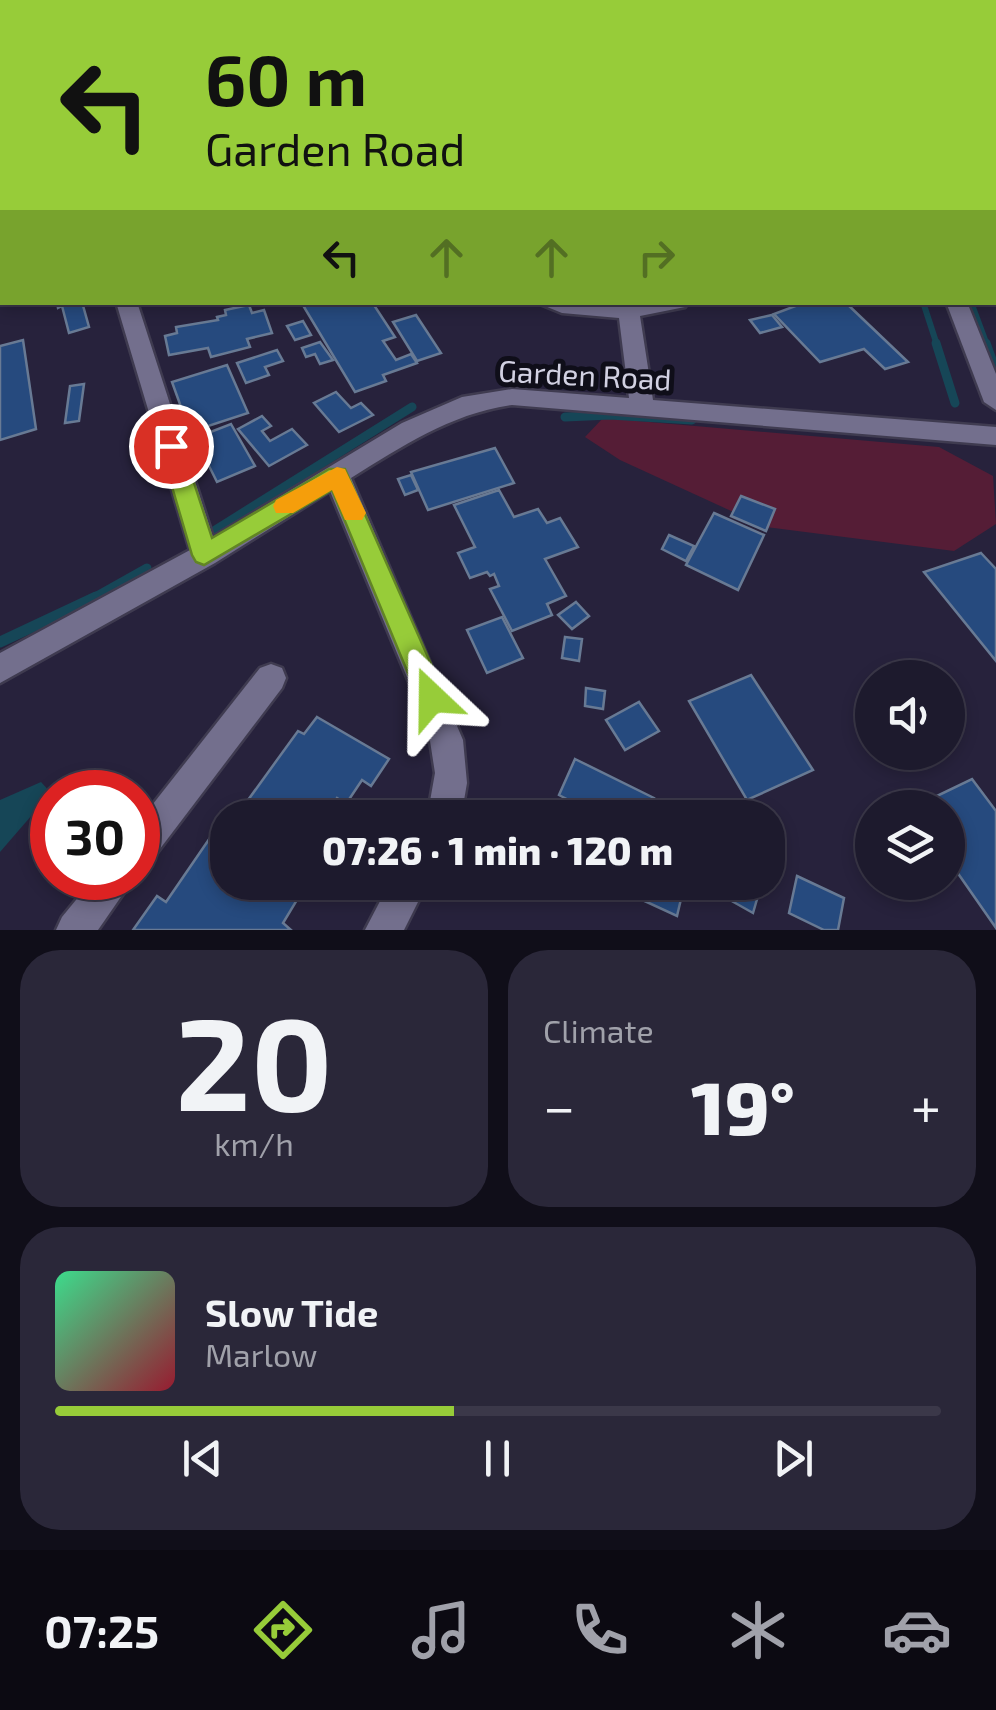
<!DOCTYPE html>
<meta charset="utf-8">
<style>
body{margin:0;font-family:"Exo 2",sans-serif;background:#2a2739;color:#f1f3f6;height:100vh;display:flex;flex-direction:column;font-size:38px;white-space:nowrap}
*{box-sizing:border-box;margin:0}
p{font-size:32px;color:#a0a1aa}
.icon{flex:none;width:55px;height:55px;fill:none;stroke:currentColor;stroke-width:2;stroke-linecap:round;stroke-linejoin:round}
.map{position:relative;height:930px;overflow:hidden}
.panel{display:flex;flex-direction:column;gap:20px;padding:20px;background:#100e19;flex:1}
.panel>*{flex:none}
.banner{position:absolute;left:0px;top:0px;width:998px;height:305px;box-shadow:0 5px 15px #0003,0 0 0 2px #3b3849;background:#97cc39;color:#111;overflow:hidden}
.tools{position:absolute;left:855px;top:660px;display:grid;gap:20px}
.tools a{display:grid;place-items:center;width:110px;height:110px;border-radius:50%;background:#1d1a2d;box-shadow:0 5px 15px #0003,0 0 0 2px #3b3849;font-size:50px}
.speed{position:absolute;left:30px;top:770px;display:flex;gap:20px;font-size:50px;font-weight:700;text-align:center}
.speed>*{display:grid;place-content:center;width:130px;height:130px;border-radius:50%;background:#1d1a2d;box-shadow:0 5px 15px #0003,0 0 0 2px #3b3849;line-height:1}
.speed .limit{border:15px solid #d22;background:#fff;color:#111}
.pin{position:absolute;display:grid;place-items:center;width:85px;height:85px;color:#fff;margin:-42px;border:5px solid #fff;border-radius:50%;box-shadow:0 2px 10px #0007}
.me{position:absolute;width:110px;margin:-55px;rotate:337deg;stroke-linejoin:round;filter:drop-shadow(0 0 8px #0008)}
.turn{display:flex;align-items:center;gap:35px;height:210px;padding:0 40px;font-size:45px}
.turn .icon{width:130px;height:130px;stroke-width:2.5}
.turn b{display:block;font-size:70px;line-height:85px}
.lanes{display:flex;align-items:center;height:95px;padding:0 40px;background:#0003;justify-content:center;gap:50px;direction:ltr}
.lanes .off{opacity:.35}
.big{font-size:75px;font-weight:800;line-height:1.1}
.panel .tile{flex:1;display:flex;flex-direction:column;justify-content:center;gap:15px;min-width:0;padding:0 35px;border-radius:40px;background:#2a2739}
.panel .dial{align-items:center;gap:0}
.dial b{font-size:130px;line-height:1}
.song{display:flex;align-items:center;gap:30px}
.cover{width:120px;height:120px;border-radius:15px;background:linear-gradient(135deg,hsl(150 70% 55%),hsl(350 70% 35%))}
.played{height:10px;border-radius:5px;background:linear-gradient(90deg,#97cc39 45%,#3b3849 45%)}
.keys{display:flex;justify-content:space-around;direction:ltr}
.heat{display:flex;justify-content:space-between;align-items:center;font-size:55px;direction:ltr}
.panel .tiles{flex:1;display:grid;gap:20px;grid-template-columns:1fr 1fr}
.tile:last-child{grid-column:span 2}
.trip{position:absolute;left:210px;top:800px;width:575px;height:100px;border-radius:40px;background:#1d1a2d;box-shadow:0 5px 15px #0003,0 0 0 2px #3b3849;font-weight:800;line-height:100px;text-align:center}
.tabs{display:flex;height:160px;justify-content:space-around;align-items:center;background:#0c0a12;color:#a0a1aa}
.tabs .icon{width:70px;height:70px}
.tabs .current{color:#97cc39}
.tabs b{font-size:45px;color:#f1f3f6}
.map>svg:first-child{display:block}
.green{fill:#551d36}
.water{fill:#164657}
.lines{fill:none;stroke-linecap:round;stroke-linejoin:round}
.stream-far2{stroke:#164657;stroke-width:6}
.stream-far1{stroke:#164657;stroke-width:9}
.stream{stroke:#164657;stroke-width:11}
.building{fill:#264a7e;stroke:#687a94;stroke-width:2.5}
.minor-casing{stroke:#3f3b50;stroke-width:5}
.minor{fill:#736f8d;fill-rule:evenodd}
.route{fill:#97cc39;stroke:#628525;stroke-width:2.5}
.slow{fill:#f59e0b}
.labels{text-anchor:middle;dominant-baseline:central;stroke-width:10;stroke-linejoin:round;paint-order:stroke}
.street-label{font-size:30px;fill:#d2d1e2;stroke:#0f0e19}
</style>
<div class="map">
<svg width="996" height="930" viewBox="0 0 996 930">
<rect width="100%" height="100%" fill="#27223c"/>
<polygon class="green" points="603,418 939,447 993,476 996,524 954,551 766,527 620,460 585,437"/>
<polygon class="water" points="41,782 51,793 0,852 0,800"/>
<g class="lines">
<g class="stream-far2">
<polyline points="923,302 937,345"/>
<polyline points="971,302 987,345"/>
</g>
<g class="stream-far1">
<polyline points="936,343 955,403"/>
<polyline points="986,343 996,371"/>
<polyline points="565,417 610,415 692,420"/>
<polyline points="209,534 412,407"/>
<polyline points="90,600 147,568"/>
</g>
<polyline class="stream" points="0,642 96,597"/>
</g>
<g class="building">
<polygon points="57,302 82,302 89,327 69,333 62,306 58,308"/>
<polygon points="301,302 372,302 395,337 383,341 396,360 411,354 417,363 383,375 386,381 355,392"/>
<polygon points="845,302 908,362 885,369 864,349 820,362 774,314 806,302"/>
<polygon points="249,305 252,313 264,310 272,333 247,339 250,347 211,357 208,348 169,355 165,336 177,333 176,327 218,320 217,317 226,315 225,310"/>
<polygon points="416,315 441,353 417,361 393,322"/>
<polygon points="772,315 782,327 760,333 750,320"/>
<polygon points="303,321 311,335 295,340 287,326"/>
<polygon points="23,340 36,429 0,440 0,346"/>
<polygon points="320,342 333,360 320,364 315,354 306,357 302,348"/>
<polygon points="277,350 283,361 265,367 269,375 246,383 237,363"/>
<polygon points="227,365 248,413 190,432 172,382"/>
<polygon points="84,384 79,421 65,423 70,386"/>
<polygon points="336,392 351,408 361,403 373,415 339,432 314,403"/>
<polygon points="262,416 271,426 262,431 270,441 292,429 307,445 269,466 238,429"/>
<polygon points="231,424 255,466 217,482 195,438"/>
<polygon points="495,448 514,483 428,510 411,472"/>
<polygon points="411,475 418,490 405,495 398,479"/>
<polygon points="499,490 514,517 538,509 547,523 560,518 578,547 545,559 566,596 547,604 552,615 512,631 490,589 499,586 494,574 490,576 487,572 470,578 458,553 475,547 454,505"/>
<polygon points="741,496 775,509 766,531 731,516"/>
<polygon points="714,513 764,535 738,590 686,565"/>
<polygon points="669,535 694,546 686,561 662,549"/>
<polygon points="981,553 996,569 996,661 924,572"/>
<polygon points="576,602 589,616 572,629 558,615"/>
<polygon points="502,617 523,658 487,673 467,630"/>
<polygon points="565,637 582,639 579,661 562,658"/>
<polygon points="751,675 813,770 747,800 689,701"/>
<polygon points="586,688 605,691 603,709 585,706"/>
<polygon points="639,702 659,731 625,750 606,720"/>
<polygon points="317,717 389,759 371,786 362,780 346,804 337,798 324,818 235,818 298,731 304,734"/>
<polygon points="575,759 654,798 646,818 603,818 559,795"/>
<polygon points="972,779 996,811 996,928 948,859 948,808 912,808"/>
<polygon points="212,835 228,844 228,882 291,882 303,890 283,923 291,930 133,930 157,896 166,902"/>
<polygon points="797,876 844,898 838,930 824,930 789,913"/>
<polygon points="590,882 623,882 619,897"/>
<polygon points="642,882 685,882 677,916 638,898"/>
<polygon points="698,882 762,882 753,913"/>
</g>
<g class="lines">
<defs>
<g id="minor">
<polygon points="8,0 52,0 53,2 9,2"/>
<polygon points="245,0 257,0 258,2 246,2"/>
<polygon points="630,0 631,2 618,1 618,0"/>
<polygon points="828,0 840,0 841,2 829,2"/>
<rect x="995" y="231" width="1" height="12"/>
<rect x="0" y="238" width="2" height="12"/>
<path d="M116,302H137L213,537L402,423L462,397L512,389L629,398L619,318L562,313L535,302H688L685,307L640,316L653,400L996,427V445L512,405C450,414 403,446 351,478L463,740L467,783L461,818H427L435,773L428,728L330,491L215,563L0,683V653L190,550Z"/>
<polygon points="946,302 967,302 996,374 996,410 984,402"/>
<polygon points="271,664 282,668 286,678 282,688 150,862 138,867 138,823 260,668"/>
<polygon points="94,878 134,878 98,930 56,930 62,917"/>
<polygon points="390,882 428,882 404,930 365,930"/>
</g>
</defs>
<use href="#minor" class="minor-casing"/>
<use href="#minor" class="minor"/>
</g>
<polygon class="route" points="171,438 182,446 212,538 329,469 345,469 446,698 442,707 432,711 422,707 332,490 204,565 196,562 192,555 160,446"/>
<polygon class="slow" points="337,467 345,469 366,513 362,520 345,520 332,490 293,513 276,513 273,506 276,500"/>
<g class="labels">
<g class="street-label">
<text transform="translate(585 374) rotate(3)">Garden Road</text>
</g>
</g>
</svg>
<div class="tools">
<a><svg class="icon" aria-label="sound" viewBox="0 0 24 24"><path d="M4 9h4l5-4v14l-5-4H4zM17 9q2 3 0 6"/></svg></a>
<a><svg class="icon" aria-label="layers" viewBox="0 0 24 24"><path d="M12 4l9 5-9 5-9-5zM3 14l9 5 9-5"/></svg></a>
</div>
<div class="speed"><div class="limit">30</div></div>
<div class="pin" style="left:171px;top:446px;background:#d93025"><svg class="icon" aria-label="arrive" viewBox="0 0 24 24"><path d="M6 21V4h12l-3 4 3 4H6"/></svg></div>
<svg class="me" style="left:432px;top:698px" viewBox="-20 -20 40 40"><path d="M0-17L14 15 0 8-14 15z" fill="#97cc39" stroke="#fff" stroke-width="4"/></svg>
<div class="trip">07:26 · 1 min · 120 m</div>
<div class="banner">
<div class="turn"><svg class="icon" aria-label="left" viewBox="0 0 24 24"><path d="M17 20v-9H6M10 6l-5 5 5 5"/></svg><div><b>60 m</b>Garden Road</div></div>
<div class="lanes"><svg class="icon" aria-label="left" viewBox="0 0 24 24"><path d="M17 20v-9H6M10 6l-5 5 5 5"/></svg><svg class="icon off" aria-label="ahead" viewBox="0 0 24 24"><path d="M12 20V5M6 11l6-6 6 6"/></svg><svg class="icon off" aria-label="ahead" viewBox="0 0 24 24"><path d="M12 20V5M6 11l6-6 6 6"/></svg><svg class="icon off" aria-label="right" viewBox="0 0 24 24"><path d="M7 20v-9h11M14 6l5 5-5 5"/></svg></div>
</div>
</div>
<section class="panel">
<div class="tiles">
<div class="tile dial"><b>20</b><p>km/h</p></div>
<div class="tile"><p>Climate</p>
<div class="heat"><a>−</a><b class="big">19°</b><a>+</a></div>
</div>
<div class="tile">
<div class="song"><i class="cover"></i><div><b>Slow Tide</b><p>Marlow</p></div></div>
<div class="played"></div>
<div class="keys"><svg class="icon" aria-label="previous" viewBox="0 0 24 24"><path d="M18 5L8 12l10 7zM5 5v14"/></svg><svg class="icon" aria-label="pause" viewBox="0 0 24 24"><path d="M8 5v14M16 5v14"/></svg><svg class="icon" aria-label="next" viewBox="0 0 24 24"><path d="M6 5l10 7-10 7zM19 5v14"/></svg></div>
</div>
</div>
</section>
<nav class="tabs">
<b>07:25</b>
<svg class="icon current" aria-label="directions" viewBox="0 0 24 24"><path d="M12 3l9 9-9 9-9-9zM9 14v-3h6M13 9l2 2-2 2"/></svg>
<svg class="icon" aria-label="music" viewBox="0 0 24 24"><path d="M9 18V5l10-2v13"/><circle cx="6" cy="18" r="3"/><circle cx="16" cy="16" r="3"/></svg>
<svg class="icon" aria-label="phone" viewBox="0 0 24 24"><path d="M5 4h4l2 5-3 2q2 4 5 5l2-3 5 2v4C11 20 4 13 5 4z"/></svg>
<svg class="icon" aria-label="climate" viewBox="0 0 24 24"><path d="M12 3v18M4 7l16 10M4 17L20 7"/></svg>
<svg class="icon" aria-label="car" viewBox="0 0 24 24"><path d="M5 17H2v-5l4-1 3-4h7l3 4 3 1v5h-3M9 17h6M6 11h13"/><circle cx="7" cy="17" r="2"/><circle cx="17" cy="17" r="2"/></svg>
</nav>
